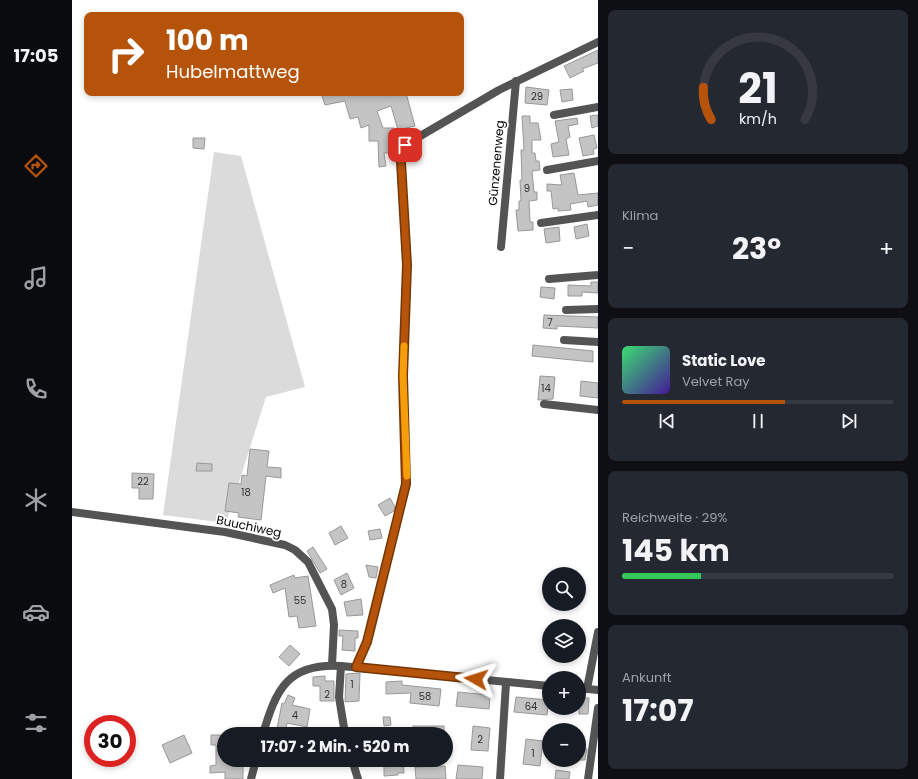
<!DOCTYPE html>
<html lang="de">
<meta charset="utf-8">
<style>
body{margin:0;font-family:Poppins,sans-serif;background:#242831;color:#f1f3f6;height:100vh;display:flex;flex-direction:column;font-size:15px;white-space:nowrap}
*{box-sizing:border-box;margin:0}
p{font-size:13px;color:#9ea1a6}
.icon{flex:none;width:22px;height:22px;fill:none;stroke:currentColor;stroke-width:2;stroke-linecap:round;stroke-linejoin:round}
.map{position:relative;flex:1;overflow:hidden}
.panel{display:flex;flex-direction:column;gap:10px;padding:10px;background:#0d0f14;width:320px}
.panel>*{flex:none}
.hud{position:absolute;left:12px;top:12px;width:380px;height:84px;border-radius:8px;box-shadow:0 2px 6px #0003;background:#b45309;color:#fff;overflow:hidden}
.fabs{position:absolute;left:470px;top:567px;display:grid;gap:8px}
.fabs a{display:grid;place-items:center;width:44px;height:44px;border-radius:50%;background:#171b24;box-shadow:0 2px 6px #0003;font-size:20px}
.speed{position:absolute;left:12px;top:715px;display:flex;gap:8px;font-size:20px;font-weight:700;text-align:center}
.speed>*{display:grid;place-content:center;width:52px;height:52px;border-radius:50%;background:#171b24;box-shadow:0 2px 6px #0003;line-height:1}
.speed .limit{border:6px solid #d22;background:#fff;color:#111}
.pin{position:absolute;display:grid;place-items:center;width:34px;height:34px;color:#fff;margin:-17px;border-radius:8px;box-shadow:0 2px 6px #0006}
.me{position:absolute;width:44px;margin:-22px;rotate:276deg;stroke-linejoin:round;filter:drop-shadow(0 0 3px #0008)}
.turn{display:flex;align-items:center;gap:14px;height:84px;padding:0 16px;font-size:18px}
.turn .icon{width:52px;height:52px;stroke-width:2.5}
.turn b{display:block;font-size:28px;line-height:34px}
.big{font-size:30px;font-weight:700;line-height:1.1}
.panel .tile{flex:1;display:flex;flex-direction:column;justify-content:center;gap:6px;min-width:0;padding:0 14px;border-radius:8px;background:#242831}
.panel .dial{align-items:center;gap:0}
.dial svg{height:104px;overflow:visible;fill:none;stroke:#363941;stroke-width:7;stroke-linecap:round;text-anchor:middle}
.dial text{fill:#f1f3f6;stroke:none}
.song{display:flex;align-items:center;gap:12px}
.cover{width:48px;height:48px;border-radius:6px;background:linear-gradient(135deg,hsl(140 70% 55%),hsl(260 70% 35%))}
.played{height:4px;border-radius:2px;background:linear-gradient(90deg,#b45309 60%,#363941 60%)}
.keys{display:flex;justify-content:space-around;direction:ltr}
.heat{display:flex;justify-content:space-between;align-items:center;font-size:22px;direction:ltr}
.charge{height:6px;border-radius:3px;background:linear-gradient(90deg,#34c759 29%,#363941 0)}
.trip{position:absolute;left:145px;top:727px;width:236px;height:40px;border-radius:20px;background:#171b24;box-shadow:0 2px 6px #0003;font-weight:700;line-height:40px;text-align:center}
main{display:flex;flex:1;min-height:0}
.tab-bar{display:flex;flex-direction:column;width:72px;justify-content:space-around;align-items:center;background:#090b0e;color:#9ea1a6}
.tab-bar .icon{width:28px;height:28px}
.tab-bar .selected{color:#b45309}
.tab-bar b{font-size:18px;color:#f1f3f6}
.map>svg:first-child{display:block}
.green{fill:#dbdbdb}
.building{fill:#c4c4c4;stroke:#989898}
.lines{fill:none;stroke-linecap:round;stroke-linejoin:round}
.minor{stroke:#545454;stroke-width:8}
.route-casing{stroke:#753606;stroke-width:10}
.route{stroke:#b45309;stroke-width:7}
.slow{stroke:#f59e0b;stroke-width:7}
.labels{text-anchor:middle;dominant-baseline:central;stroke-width:3.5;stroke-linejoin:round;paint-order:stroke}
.number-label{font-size:10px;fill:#313131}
.street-label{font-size:12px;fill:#000;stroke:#fff}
</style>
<main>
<nav class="tab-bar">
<b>17:05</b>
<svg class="icon selected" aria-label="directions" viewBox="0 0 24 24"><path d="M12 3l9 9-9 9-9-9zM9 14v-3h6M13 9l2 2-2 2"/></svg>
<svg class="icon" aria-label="music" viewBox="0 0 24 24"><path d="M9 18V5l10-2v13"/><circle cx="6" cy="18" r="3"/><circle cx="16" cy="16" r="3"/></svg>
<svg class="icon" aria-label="phone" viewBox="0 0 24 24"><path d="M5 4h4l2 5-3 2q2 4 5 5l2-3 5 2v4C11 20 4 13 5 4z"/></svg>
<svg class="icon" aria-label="climate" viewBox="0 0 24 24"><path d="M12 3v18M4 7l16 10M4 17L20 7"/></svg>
<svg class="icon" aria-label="car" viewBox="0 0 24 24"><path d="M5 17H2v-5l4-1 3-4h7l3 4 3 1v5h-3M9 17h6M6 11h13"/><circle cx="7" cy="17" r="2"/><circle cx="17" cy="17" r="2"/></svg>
<svg class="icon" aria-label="filters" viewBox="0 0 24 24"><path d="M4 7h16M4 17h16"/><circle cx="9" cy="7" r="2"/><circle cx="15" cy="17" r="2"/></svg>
</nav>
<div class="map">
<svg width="526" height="779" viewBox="0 0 526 779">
<rect width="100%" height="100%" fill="#fff"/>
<polygon class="green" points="142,152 169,156 233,387 194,397 154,523 91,515"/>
<g class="building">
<polygon points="526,50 526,63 510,69 512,71 498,78 492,66"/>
<polygon points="454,87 477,90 475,105 453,103"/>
<polygon points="500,89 501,100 490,102 488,90"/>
<polygon points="260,93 311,93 312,96 322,93 334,93 343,126 326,130 319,106 305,111 311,128 322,128 322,143 318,143 318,153 312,153 314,166 307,167 306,141 297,141 297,125 289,128 286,117 278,119 273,101 253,105 250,96"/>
<polygon points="526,115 526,126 520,128 518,116"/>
<polygon points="450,116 458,116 458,123 466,123 469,140 460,140 460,153 463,153 464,161 467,161 468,170 460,171 462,192 465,192 465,200 457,201 458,222 461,222 461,230 446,231 444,210 447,210 447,201 449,201 448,180 450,180 449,150 452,150"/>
<polygon points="505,118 506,124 496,126 498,137 494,139 497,155 481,157 479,144 487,142 483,121"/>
<polygon points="522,135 525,148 521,149 522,154 511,156 507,138"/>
<polygon points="121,138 133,138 132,149 121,148"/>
<polygon points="502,173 506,195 526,193 526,205 516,207 515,201 498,204 499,210 486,211 486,208 481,209 479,191 475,191 475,184 490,185 488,175"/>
<polygon points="515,224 517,236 504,239 502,227"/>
<polygon points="487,227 488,241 474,243 472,229"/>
<polygon points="519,282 526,282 526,293 510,292 510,296 496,296 496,285 519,286"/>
<polygon points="469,287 483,288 482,299 468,297"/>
<polygon points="472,315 526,317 526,328 485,326 485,329 471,328"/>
<polygon points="461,345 521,351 521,362 460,356"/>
<polygon points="468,376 483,377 481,399 466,400"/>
<polygon points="509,381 526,383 526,398 508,396"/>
<polygon points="178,449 197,451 195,467 209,468 209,478 194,476 189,520 166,517 167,513 153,511 157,483 169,484 170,475 175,476"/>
<polygon points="125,463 140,464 140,471 124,471"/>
<polygon points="60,473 82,474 81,499 67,499 67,488 60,488"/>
<polygon points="318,498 323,507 322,511 313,516 306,505"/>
<polygon points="269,526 276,538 263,545 257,533"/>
<polygon points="308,529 310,538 298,540 296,531"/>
<polygon points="241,547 255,569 248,573 235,551"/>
<polygon points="294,565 306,567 304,578 297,577"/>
<polygon points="275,573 282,588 269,595 262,580"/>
<polygon points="222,575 223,578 236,576 244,626 227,628 225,616 217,617 213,588 201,593 198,585"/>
<polygon points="289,599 291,615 275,616 272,602"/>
<polygon points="267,630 286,631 286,638 283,638 283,651 270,650 271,636 267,636"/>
<polygon points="218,645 228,654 217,666 207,657"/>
<polygon points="288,673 287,701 273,702 274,674"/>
<polygon points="253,676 253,681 262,681 262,701 248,701 248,686 241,686 241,677"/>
<polygon points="330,681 330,685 369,689 367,706 338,703 339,693 314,694 314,682"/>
<polygon points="386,692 418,695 417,709 384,706"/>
<polygon points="216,695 223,698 220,705 238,709 235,727 215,723 213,734 204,734 210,703 212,704"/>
<polygon points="444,697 477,700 475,715 442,712"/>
<polygon points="507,698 517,698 516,714 507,714"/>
<polygon points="311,717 318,717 319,725 312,726"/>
<rect x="341" y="726" width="31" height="8"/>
<polygon points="401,726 418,728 416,751 399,750"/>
<polygon points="112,735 120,753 98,763 90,745"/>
<polygon points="139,735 152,735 152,760 171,760 171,779 153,779 153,772 138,773 138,766 144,765 144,745 139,745"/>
<polygon points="454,739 471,741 468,766 451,764"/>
<polygon points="507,748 515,749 513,760 507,760"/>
<polygon points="312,760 331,760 332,773 326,773 326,775 312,776"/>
<polygon points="386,765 411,767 410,779 384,779"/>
<polygon points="373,766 374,779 344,779 343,767"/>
<polygon points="484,770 498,772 497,779 483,779"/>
</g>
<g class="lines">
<g class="minor">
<polyline points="482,115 526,107"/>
<polyline points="475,170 526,161"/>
<polyline points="469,223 526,215"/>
<polyline points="429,247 444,81"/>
<polyline points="477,279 526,275"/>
<polyline points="494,310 526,309"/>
<polyline points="492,340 526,342"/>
<polyline points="472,404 526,410"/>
<polyline points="0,512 153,532 213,545 223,550 236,562 260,609 262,625 260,665"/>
<polyline points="269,666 267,697 273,734"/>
<polyline points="284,667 295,642 334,484 331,376 335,265 329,170 330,149 338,142 427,90 526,42"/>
<polyline points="507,688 526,690"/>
<polyline points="515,689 526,632"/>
<path d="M191,734C204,689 216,663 269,666L477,686"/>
<polyline points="280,760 286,779"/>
<polyline points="179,779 184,760"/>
<polyline points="428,779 434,683"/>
<polyline points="516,779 526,708"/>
</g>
</g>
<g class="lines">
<defs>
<polyline id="route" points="333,145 330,149 329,162 335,265 331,376 334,484 295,642 284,667 404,679"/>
</defs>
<use href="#route" class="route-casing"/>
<use href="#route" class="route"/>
<polyline class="slow" points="332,346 331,376 335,476"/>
</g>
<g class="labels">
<g class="number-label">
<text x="465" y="96">29</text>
<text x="455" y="188">9</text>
<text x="478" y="322">7</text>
<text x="474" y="388">14</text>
<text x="71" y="481">22</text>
<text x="174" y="492">18</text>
<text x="272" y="584">8</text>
<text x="228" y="600">55</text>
<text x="280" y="684">1</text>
<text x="255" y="694">2</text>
<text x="353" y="696">58</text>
<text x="459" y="706">64</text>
<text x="223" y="715">4</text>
<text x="408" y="739">2</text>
<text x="461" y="753">1</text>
</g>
<g class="street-label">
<text transform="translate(424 163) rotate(-85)">Günzenenweg</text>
<text transform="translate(177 526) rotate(12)">Buuchiweg</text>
</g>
</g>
</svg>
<div class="fabs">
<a><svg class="icon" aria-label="search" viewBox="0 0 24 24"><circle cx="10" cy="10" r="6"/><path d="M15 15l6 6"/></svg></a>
<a><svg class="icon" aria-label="layers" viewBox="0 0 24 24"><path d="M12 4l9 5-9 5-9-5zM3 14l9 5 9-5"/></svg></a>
<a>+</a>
<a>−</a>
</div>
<div class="speed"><div class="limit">30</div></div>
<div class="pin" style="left:333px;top:145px;background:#d93025"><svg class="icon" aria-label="arrive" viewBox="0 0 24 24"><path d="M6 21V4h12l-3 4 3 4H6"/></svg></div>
<svg class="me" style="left:404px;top:679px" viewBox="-20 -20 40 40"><path d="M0-17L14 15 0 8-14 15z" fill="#b45309" stroke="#fff" stroke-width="4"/></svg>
<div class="trip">17:07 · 2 Min. · 520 m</div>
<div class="hud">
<div class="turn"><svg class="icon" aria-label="right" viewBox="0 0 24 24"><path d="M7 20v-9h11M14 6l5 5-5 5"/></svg><div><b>100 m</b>Hubelmattweg</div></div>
</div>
</div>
<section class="panel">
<div class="tile dial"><svg viewBox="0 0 100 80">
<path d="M14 69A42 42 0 1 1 86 69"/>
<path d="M14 69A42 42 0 0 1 8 44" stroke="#b45309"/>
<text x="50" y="56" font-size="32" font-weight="700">21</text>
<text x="50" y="72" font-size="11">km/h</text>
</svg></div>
<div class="tile"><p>Klima</p>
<div class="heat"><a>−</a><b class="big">23°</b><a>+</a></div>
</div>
<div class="tile">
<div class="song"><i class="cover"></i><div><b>Static Love</b><p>Velvet Ray</p></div></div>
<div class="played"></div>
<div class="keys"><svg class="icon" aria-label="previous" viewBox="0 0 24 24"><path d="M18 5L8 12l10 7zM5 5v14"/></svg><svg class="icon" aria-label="pause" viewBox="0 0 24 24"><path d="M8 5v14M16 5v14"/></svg><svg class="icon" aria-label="next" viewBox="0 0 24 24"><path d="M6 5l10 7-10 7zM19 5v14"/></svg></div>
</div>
<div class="tile"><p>Reichweite · 29%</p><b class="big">145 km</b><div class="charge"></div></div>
<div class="tile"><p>Ankunft</p><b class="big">17:07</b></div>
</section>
</main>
